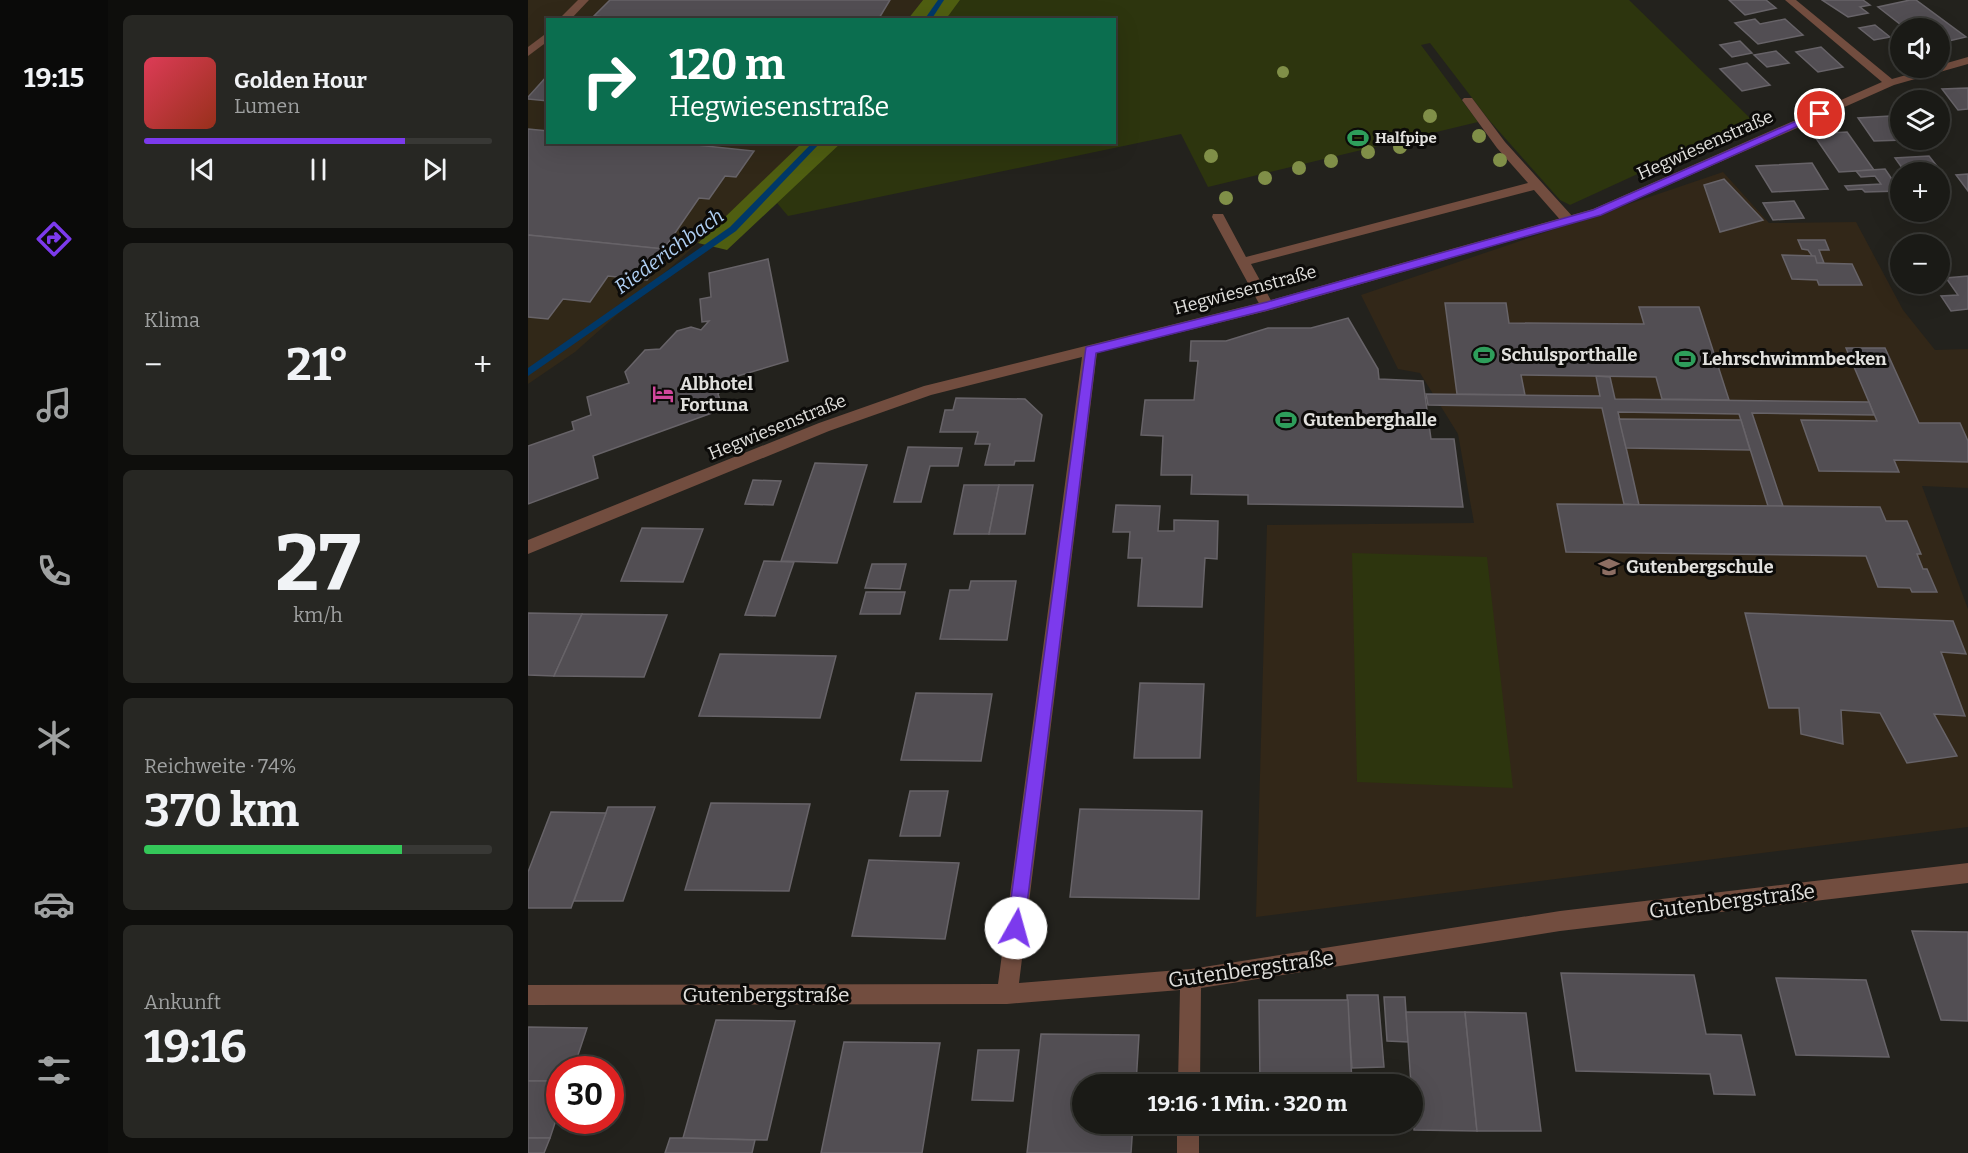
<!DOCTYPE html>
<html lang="de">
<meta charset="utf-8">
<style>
body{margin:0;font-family:Bitter,serif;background:#272723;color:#f1f3f6;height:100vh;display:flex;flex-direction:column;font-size:22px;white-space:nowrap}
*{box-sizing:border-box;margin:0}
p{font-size:20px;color:#9fa1a1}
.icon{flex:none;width:33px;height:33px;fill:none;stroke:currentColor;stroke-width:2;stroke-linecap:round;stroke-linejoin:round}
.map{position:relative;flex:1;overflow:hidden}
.panel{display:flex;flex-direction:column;gap:15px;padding:15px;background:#0e0e0c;width:420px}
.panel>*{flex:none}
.guide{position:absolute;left:18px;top:18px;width:570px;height:126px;border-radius:0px;box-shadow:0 6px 24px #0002,0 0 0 2px #383835;background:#0b6e4f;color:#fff;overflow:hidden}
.buttons{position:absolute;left:1362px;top:18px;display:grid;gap:12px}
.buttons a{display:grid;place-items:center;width:60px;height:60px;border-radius:50%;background:#1a1a16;box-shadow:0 6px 24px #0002,0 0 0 2px #383835;font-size:30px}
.speed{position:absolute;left:18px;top:1056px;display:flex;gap:12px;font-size:30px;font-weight:700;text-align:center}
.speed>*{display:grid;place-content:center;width:78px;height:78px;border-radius:50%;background:#1a1a16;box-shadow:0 6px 24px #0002,0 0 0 2px #383835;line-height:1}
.speed .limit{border:9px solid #d22;background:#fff;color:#111}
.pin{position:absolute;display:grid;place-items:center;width:51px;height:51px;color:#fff;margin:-26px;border:3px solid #fff;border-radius:50%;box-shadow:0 2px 6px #0007}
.me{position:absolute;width:66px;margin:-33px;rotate:7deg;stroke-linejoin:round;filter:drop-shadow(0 0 4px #0008)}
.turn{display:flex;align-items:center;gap:21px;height:126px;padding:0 24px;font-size:27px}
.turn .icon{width:78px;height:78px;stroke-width:2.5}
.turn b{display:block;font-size:42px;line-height:51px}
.big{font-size:45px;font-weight:700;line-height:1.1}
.panel .tile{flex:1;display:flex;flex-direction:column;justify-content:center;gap:9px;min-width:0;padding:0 21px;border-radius:9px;background:#272723}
.panel .dial{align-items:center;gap:0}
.dial b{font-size:78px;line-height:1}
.song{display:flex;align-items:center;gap:18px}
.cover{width:72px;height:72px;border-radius:9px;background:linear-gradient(135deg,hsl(350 70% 55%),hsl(10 70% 35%))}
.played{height:6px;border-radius:3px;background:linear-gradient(90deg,#7c3aed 75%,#383835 75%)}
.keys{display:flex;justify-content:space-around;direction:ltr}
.heat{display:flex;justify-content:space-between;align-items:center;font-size:33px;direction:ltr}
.charge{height:9px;border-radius:4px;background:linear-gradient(90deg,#34c759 74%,#383835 0)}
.trip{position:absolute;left:544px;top:1074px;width:351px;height:60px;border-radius:30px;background:#1a1a16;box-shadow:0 6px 24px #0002,0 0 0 2px #383835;font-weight:700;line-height:60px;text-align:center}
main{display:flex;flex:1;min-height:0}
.dock{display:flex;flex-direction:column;width:108px;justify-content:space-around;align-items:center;background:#0a0a09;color:#9fa1a1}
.dock .icon{width:42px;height:42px}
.dock .current{color:#7c3aed}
.dock b{font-size:27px;color:#f1f3f6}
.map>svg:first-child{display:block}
.industrial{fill:#312818}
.education{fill:#322718}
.green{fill:#2d350e}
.forest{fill:#4f5e11}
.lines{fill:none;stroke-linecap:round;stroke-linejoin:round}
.stream{fill:#003868;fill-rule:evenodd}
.building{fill:#524e53;stroke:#676368;stroke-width:1.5}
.service{fill:#724d3f;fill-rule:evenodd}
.minor{fill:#724d3f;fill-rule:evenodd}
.tree{fill:#808f48}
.route{fill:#7c3aed;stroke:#51269a;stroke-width:1.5}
.labels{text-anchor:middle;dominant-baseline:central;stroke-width:6;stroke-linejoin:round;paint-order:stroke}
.far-poi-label{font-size:15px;font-weight:bold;fill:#e1e0dd;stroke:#0c0b09;text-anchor:start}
.street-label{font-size:18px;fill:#e1e0dd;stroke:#0c0b09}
.poi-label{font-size:18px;font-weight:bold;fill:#e1e0dd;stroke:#0c0b09;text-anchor:start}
.water-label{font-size:20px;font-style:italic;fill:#afcff3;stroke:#0c0b09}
.near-street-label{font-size:21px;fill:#e1e0dd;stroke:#0c0b09}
</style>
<main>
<nav class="dock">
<b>19:15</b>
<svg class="icon current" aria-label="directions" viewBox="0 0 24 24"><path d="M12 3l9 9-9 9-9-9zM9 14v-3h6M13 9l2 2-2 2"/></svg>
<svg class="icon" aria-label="music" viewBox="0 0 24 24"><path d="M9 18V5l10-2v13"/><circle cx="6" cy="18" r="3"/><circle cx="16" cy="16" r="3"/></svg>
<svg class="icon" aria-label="phone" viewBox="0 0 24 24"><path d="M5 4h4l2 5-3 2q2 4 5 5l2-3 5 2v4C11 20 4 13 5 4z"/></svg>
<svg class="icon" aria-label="climate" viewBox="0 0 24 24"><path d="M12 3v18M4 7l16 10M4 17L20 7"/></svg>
<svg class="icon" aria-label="car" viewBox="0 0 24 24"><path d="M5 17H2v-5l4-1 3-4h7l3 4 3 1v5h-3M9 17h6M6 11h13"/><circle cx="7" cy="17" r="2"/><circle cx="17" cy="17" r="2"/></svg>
<svg class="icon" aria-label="filters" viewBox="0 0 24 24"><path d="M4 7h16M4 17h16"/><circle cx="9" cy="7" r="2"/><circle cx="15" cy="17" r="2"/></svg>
</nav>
<section class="panel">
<div class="tile">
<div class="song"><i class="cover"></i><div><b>Golden Hour</b><p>Lumen</p></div></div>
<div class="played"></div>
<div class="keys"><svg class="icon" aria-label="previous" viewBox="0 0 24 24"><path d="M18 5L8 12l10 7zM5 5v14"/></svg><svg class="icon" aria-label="pause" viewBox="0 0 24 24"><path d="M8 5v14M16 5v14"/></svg><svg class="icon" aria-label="next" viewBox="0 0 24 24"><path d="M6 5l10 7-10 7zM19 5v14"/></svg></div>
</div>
<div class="tile"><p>Klima</p>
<div class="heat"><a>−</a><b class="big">21°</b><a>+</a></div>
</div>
<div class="tile dial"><b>27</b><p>km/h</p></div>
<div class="tile"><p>Reichweite · 74%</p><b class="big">370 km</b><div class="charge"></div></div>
<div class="tile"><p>Ankunft</p><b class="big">19:16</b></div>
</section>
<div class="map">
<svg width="1440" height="1153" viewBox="0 0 1440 1153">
<rect width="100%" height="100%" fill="#23221d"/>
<polygon class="industrial" points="0,0 395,0 380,19 20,20 20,142 275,143 170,243 47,352 0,384"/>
<polygon class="education" points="1195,172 1241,223 1328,222 1375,310 1407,350 1440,349 1440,488 1394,486 1440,609 1440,827 728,917 739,525 946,523 930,434 892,373 870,369 833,295"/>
<g class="green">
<polygon points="432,0 1101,0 1225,121 1042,205 1032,200 961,120 902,43 893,45 950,122 680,187 653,134 260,216 249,203 313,143 586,142 586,20 418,19"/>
<polygon points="824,553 959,557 985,788 829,782"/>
</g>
<g class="forest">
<polygon points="395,0 432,0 418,19 380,19"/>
<polygon points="275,142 313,143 199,250 170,243"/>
</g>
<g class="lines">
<g class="stream">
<polygon points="410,0 416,0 403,20 396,20"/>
<polygon points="285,142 293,142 208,231 0,376 0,368 202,227"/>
</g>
</g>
<g class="building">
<polygon points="82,0 362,0 350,20 107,20 66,16"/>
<polygon points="1201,0 1238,0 1248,8 1217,15"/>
<polygon points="1294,0 1335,0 1342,5 1332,7 1340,13 1320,17"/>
<polygon points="1382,0 1388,0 1438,37 1412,43 1412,28 1377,28 1350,7"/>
<polygon points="1227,19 1232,24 1257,19 1275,35 1230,44 1207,23"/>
<polygon points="1347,25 1362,37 1346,40 1331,28"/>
<polygon points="1212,41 1224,53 1204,57 1192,45"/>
<polygon points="1293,47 1315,67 1290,72 1268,52"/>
<polygon points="1248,51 1261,63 1239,67 1226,55"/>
<polygon points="1219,63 1242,85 1214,91 1192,69"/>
<polygon points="20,75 20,101 0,99 0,97"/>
<polygon points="1440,88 1440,109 1430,110 1414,89"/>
<polygon points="1362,116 1372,130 1372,140 1377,140 1346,141 1330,118"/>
<polygon points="0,129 20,131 20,142 140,142 226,151 208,177 197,176 181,199 171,198 136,249 0,235"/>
<polygon points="1319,132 1346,170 1311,172 1285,134"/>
<polygon points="1401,156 1419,179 1412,179 1412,172 1377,172 1367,158"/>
<polygon points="1284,163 1300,189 1244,192 1228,166"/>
<polygon points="1357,169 1372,191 1337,192 1334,189 1320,190 1317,186 1353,184 1347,176 1333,177 1328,171"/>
<polygon points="1440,174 1440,191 1428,175"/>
<polygon points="1196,179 1235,220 1192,232 1176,185"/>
<polygon points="1266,201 1276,218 1245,220 1235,203"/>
<polygon points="0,235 136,249 132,254 137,255 119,280 80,276 62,302 35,299 20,319 0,317"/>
<polygon points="1270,240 1297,240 1301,250 1291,250 1296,263 1289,263 1280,250 1274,249"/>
<polygon points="1254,255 1287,256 1289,263 1324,264 1334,285 1291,285 1289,280 1264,279"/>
<polygon points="240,259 260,361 203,378 190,394 195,409 65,456 70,478 0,504 0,446 46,430 44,422 63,415 59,397 101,383 97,372 117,350 132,349 149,331 163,327 173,330 181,321 174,322 172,299 183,297 181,273"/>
<polygon points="1440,276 1440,309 1423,311 1413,296 1430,295 1418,278"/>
<polygon points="917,303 978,303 981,323 1116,324 1111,307 1171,307 1201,400 1134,399 1128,377 993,375 997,395 929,394"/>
<polygon points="820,318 850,369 851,379 895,381 903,439 926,439 935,507 720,504 720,495 663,494 664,475 633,475 635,436 613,435 617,400 666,400 670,361 662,361 663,341 698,341 740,328 783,328"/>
<polygon points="1318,348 1357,348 1391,423 1432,423 1440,441 1440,462 1366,460 1371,472 1291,471 1273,420 1349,421"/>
<polygon points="1068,376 1082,377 1087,399 1341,402 1346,415 1224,413 1255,506 1240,506 1211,414 1090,412 1111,505 1096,504 1074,408 900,405 898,394 1072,396"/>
<polygon points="428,398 497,399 514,415 506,461 487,461 486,465 457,465 462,444 447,444 450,432 412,432 417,410 425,410"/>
<polygon points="1091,419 1213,420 1222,450 1098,448"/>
<polygon points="380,447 434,448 430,466 402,466 393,502 366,502"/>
<polygon points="287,463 339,465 309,563 253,561"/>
<polygon points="225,480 253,481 245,505 217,504"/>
<polygon points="436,485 471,485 461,534 426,534"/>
<polygon points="471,485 505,485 497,534 461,534"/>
<polygon points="1029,504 1352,507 1358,521 1379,521 1393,554 1389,554 1395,569 1399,569 1409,592 1384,592 1382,588 1350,587 1338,556 1038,552"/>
<polygon points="588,505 632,506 630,531 646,531 646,520 690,521 689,559 677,558 674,607 610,606 614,558 600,558 602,532 585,532"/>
<polygon points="114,528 175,529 155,582 93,581"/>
<polygon points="236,561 266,562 247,616 217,615"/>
<polygon points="344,564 378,564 372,589 337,588"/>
<polygon points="443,581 488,581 479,640 412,639 422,590 441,590"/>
<polygon points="338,592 377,592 372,614 332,614"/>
<polygon points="0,613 54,614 26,676 0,675"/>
<polygon points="1217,613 1425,621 1438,654 1413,652 1437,716 1406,714 1429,756 1379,763 1352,713 1313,710 1315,744 1273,734 1271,708 1241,708"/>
<polygon points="54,614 139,615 116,677 26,676"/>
<polygon points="192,654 308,656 292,718 171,716"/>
<polygon points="612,683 676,684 672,758 606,758"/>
<polygon points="388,693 464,694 453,761 373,760"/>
<polygon points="382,791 420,791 412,836 372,836"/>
<polygon points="183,803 282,804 261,891 157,890"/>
<polygon points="80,807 127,807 95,901 46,901"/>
<polygon points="552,809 674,811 671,899 542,897"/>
<polygon points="23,812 78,813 43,908 0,908 0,872"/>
<polygon points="341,860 431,863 417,939 324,936"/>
<polygon points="1384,931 1440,932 1440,1021 1413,1020"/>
<polygon points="1033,973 1166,975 1178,1034 1213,1035 1227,1095 1186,1094 1182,1074 1048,1071"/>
<polygon points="1248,978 1338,980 1361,1057 1268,1055"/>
<polygon points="819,995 850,995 856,1067 824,1068"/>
<polygon points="856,997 877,997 880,1042 859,1041"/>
<polygon points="731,1000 820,1000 824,1084 732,1084"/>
<polygon points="878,1012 937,1012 949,1131 886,1130 885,1084 883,1084"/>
<polygon points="937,1012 998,1013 1013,1131 949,1131"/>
<polygon points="188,1020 267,1021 239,1140 155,1138"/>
<polygon points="0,1027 59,1028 45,1070 32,1070 32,1081 0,1081"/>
<polygon points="513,1034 611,1035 608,1084 555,1084 555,1124 605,1124 603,1153 499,1153"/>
<polygon points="316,1042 412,1043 394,1153 293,1153"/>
<polygon points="450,1050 491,1050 485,1101 444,1100"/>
<polygon points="0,1081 32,1081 32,1108 22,1138 0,1138"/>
<polygon points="0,1138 22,1138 16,1153 0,1153"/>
<polygon points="142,1138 155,1138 227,1140 224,1153 137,1153"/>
</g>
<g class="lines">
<polygon class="service" points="936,98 944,98 977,142 1045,217 1045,223 1035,223 1006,190 723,264 746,306 739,311 734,309 684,217 685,214 695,214 718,257 1000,183 969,148 934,100"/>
<g class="minor">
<polygon points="50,0 61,0 42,20 30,20"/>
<polygon points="1257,0 1268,0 1364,79 1403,68 1412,68 1412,65 1440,57 1440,64 1366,85 1073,215 739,311 569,353 491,983 663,969 1032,911 1440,863 1440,883 1032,931 673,988 672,1084 650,1084 652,990 479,1004 0,1005 0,985 470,984 554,357 403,395 301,431 0,554 0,540 291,423 396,386 739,301 1065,209 1354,82"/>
<polygon points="20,32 20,41 0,56 0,47"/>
<rect x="649" y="1124" width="22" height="29"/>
</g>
</g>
<g class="tree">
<circle cx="755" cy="72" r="6"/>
<circle cx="902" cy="116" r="7"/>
<circle cx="951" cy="136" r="7"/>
<circle cx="872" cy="147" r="7"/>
<circle cx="840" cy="152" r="7"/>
<circle cx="683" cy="156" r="7"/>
<circle cx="972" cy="160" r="7"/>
<circle cx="803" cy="161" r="7"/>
<circle cx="771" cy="168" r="7"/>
<circle cx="737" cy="178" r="7"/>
<circle cx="698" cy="198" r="7"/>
</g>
<polygon class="route" points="1289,112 1297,114 1073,215 739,310 568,353 496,928 494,934 488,936 482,934 479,928 558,347 739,302 1065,210"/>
<defs>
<symbol id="stadium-bare" viewBox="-9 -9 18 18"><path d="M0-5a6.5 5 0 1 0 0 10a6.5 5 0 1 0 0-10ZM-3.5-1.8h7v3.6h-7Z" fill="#2e9e5b" stroke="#0c0b09" stroke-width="2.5" paint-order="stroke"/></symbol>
<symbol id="hotel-bare" viewBox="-9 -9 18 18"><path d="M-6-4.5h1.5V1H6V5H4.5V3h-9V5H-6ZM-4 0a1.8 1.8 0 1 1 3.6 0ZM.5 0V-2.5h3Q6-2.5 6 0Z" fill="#d1479c" stroke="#0c0b09" stroke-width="2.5" paint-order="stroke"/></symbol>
<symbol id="school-bare" viewBox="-9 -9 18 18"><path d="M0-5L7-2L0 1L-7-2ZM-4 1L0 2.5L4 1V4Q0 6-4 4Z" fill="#8d6e63" stroke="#0c0b09" stroke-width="2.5" paint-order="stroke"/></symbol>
</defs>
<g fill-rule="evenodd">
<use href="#stadium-bare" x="815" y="123" width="30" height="30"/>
<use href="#stadium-bare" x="941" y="340" width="30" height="30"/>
<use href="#stadium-bare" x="1142" y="344" width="30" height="30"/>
<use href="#hotel-bare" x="120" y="379" width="30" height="30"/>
<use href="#stadium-bare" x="743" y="405" width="30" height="30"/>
<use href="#school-bare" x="1066" y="552" width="30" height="30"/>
</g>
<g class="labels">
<g class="far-poi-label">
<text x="847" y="138">Halfpipe</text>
</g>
<g class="street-label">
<text transform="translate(1177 145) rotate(-24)">Hegwiesenstraße</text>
<text transform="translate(717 290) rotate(-15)">Hegwiesenstraße</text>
<text transform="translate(249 427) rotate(-22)">Hegwiesenstraße</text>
</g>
<g class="poi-label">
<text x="973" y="355">Schulsporthalle</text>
<text x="1174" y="359">Lehrschwimmbecken</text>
<text x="152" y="384">Albhotel<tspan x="152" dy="21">Fortuna</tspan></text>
<text x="775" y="420">Gutenberghalle</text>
<text x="1098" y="567">Gutenbergschule</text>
</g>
<g class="water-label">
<text transform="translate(141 251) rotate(-36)">Riederichbach</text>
</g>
<g class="near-street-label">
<text transform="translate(1204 901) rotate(-7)">Gutenbergstraße</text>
<text transform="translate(723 969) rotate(-8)">Gutenbergstraße</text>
<text x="238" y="995">Gutenbergstraße</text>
</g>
</g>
</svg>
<div class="buttons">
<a><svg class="icon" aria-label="sound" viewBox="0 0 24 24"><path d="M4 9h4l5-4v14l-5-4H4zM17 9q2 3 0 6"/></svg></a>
<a><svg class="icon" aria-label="layers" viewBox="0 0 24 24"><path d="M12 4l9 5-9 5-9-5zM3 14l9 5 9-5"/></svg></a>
<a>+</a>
<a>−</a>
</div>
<div class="speed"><div class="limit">30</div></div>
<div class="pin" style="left:1292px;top:114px;background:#d93025"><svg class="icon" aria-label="arrive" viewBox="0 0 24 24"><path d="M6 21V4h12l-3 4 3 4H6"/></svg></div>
<svg class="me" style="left:488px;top:928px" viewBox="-20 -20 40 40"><circle r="19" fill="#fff"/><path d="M0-13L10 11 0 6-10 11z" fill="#7c3aed"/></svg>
<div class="trip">19:16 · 1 Min. · 320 m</div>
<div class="guide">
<div class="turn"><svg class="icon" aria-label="right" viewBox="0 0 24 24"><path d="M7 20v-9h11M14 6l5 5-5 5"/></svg><div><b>120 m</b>Hegwiesenstraße</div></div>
</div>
</div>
</main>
